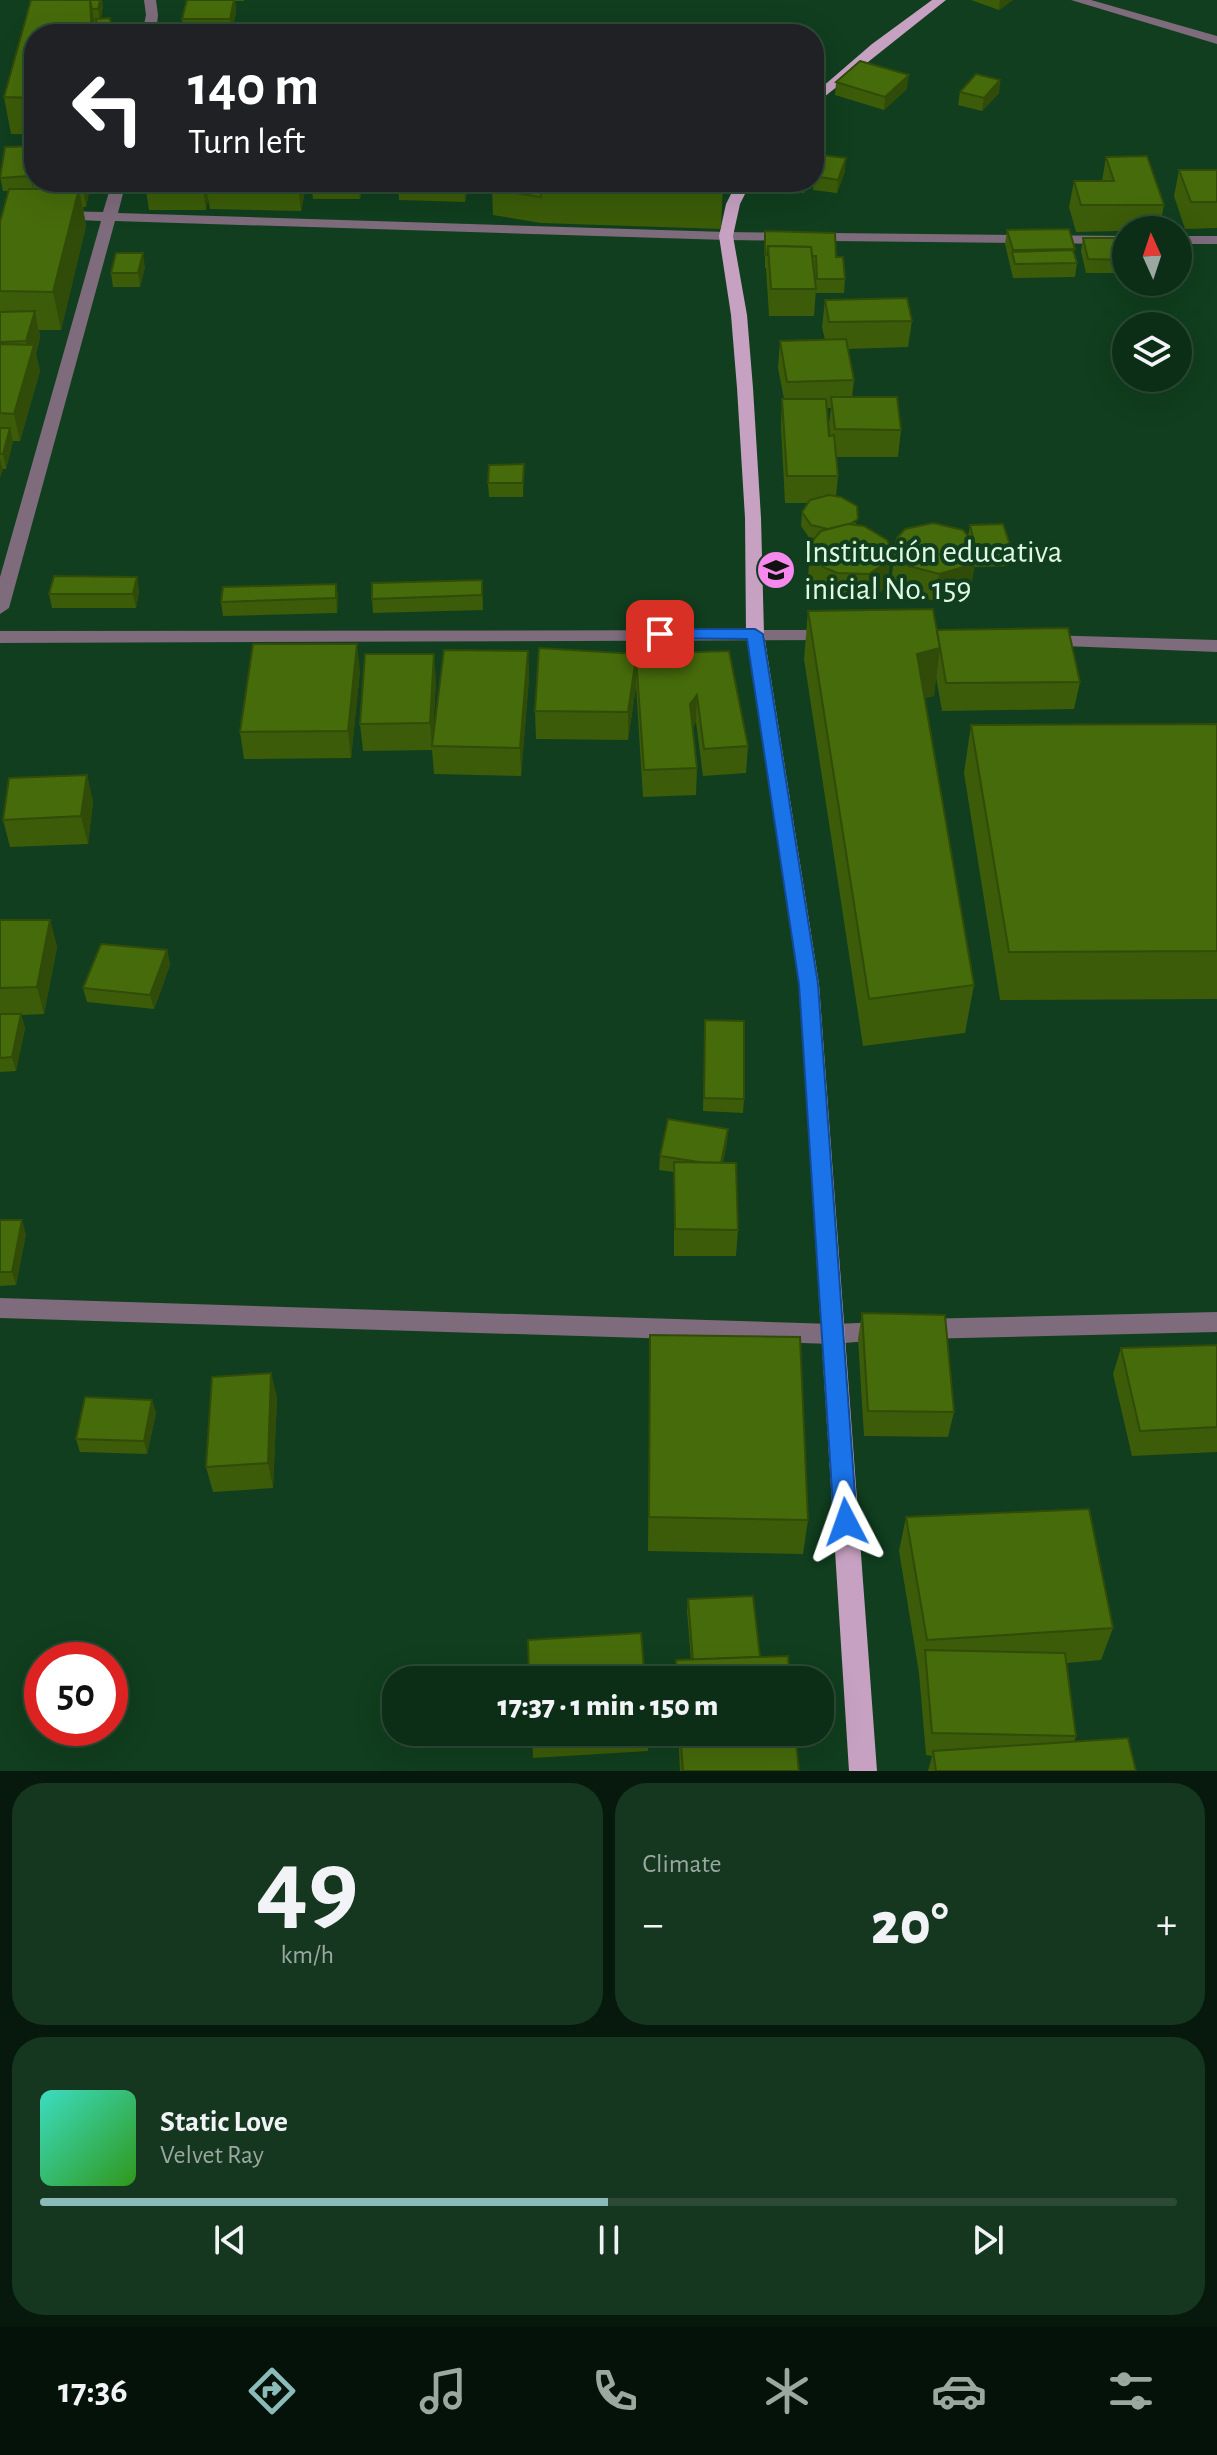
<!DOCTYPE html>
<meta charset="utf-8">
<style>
body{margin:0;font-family:"Alegreya Sans",sans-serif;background:#15361f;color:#f1f3f6;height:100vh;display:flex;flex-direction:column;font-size:30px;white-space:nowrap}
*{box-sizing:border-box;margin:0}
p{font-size:26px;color:#9aa8a1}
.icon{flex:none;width:44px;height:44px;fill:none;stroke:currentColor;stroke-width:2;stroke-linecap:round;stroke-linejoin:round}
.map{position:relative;height:1771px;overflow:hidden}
.panel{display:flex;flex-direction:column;gap:12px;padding:12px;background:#07190c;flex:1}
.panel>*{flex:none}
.guide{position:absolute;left:24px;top:24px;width:800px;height:168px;border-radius:32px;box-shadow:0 8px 32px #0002,0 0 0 2px #2c4a35;background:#202124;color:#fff;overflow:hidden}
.needle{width:52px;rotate:357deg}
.controls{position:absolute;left:1112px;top:216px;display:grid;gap:16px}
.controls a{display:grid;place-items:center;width:80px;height:80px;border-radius:50%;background:#0c2e16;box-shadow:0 8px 32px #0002,0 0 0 2px #2c4a35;font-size:40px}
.speed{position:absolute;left:24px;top:1642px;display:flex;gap:16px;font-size:40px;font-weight:700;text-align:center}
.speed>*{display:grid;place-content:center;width:104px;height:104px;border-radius:50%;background:#0c2e16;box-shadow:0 8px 32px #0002,0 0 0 2px #2c4a35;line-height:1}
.speed .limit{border:12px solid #d22;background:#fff;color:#111}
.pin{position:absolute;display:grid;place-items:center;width:68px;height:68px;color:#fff;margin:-34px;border-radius:16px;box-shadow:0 4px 12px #0006}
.me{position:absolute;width:88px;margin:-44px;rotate:356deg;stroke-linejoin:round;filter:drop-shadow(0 0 6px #0008)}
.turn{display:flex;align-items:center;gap:28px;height:168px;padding:0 32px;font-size:36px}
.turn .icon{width:104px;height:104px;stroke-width:2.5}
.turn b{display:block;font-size:56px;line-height:68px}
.big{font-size:60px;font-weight:800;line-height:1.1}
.panel .tile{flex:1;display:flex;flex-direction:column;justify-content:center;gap:12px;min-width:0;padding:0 28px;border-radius:32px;background:#15361f}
.panel .dial{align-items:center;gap:0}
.dial b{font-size:104px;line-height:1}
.song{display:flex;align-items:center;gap:24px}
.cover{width:96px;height:96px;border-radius:12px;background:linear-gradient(135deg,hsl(170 70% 55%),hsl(110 70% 35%))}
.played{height:8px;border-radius:4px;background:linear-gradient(90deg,#8bbbb9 50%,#2c4a35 50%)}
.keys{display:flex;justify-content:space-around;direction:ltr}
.heat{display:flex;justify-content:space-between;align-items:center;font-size:44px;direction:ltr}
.panel .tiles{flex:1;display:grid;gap:12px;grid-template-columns:1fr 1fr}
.tile:last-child{grid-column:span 2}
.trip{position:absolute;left:382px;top:1666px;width:452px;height:80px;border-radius:32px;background:#0c2e16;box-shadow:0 8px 32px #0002,0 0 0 2px #2c4a35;font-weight:800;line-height:80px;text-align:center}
.tabs{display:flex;height:128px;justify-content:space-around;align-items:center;background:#051209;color:#9aa8a1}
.tabs .icon{width:56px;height:56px}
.tabs .on{color:#8bbbb9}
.tabs b{font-size:36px;color:#f1f3f6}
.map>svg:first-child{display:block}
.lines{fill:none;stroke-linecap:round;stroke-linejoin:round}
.minor{fill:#7e6b7c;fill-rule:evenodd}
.major{fill:#c7a1c2;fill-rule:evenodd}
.wall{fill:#3c5c09;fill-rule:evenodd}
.shaded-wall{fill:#314b08}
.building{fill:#466b0b;stroke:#314b08;stroke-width:2}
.route{fill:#1a73e8;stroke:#114b97;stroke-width:2}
.labels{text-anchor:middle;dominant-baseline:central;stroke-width:8;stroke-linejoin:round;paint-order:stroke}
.poi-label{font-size:32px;fill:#e0f8e4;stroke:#103e1e;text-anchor:start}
</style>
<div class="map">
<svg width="1217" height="1771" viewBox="0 0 1217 1771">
<rect width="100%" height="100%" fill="#103e1e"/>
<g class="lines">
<g class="minor">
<polygon points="144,0 156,0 158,15 156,34 142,34 146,15"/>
<polygon points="1071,0 1091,0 1217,36 1217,44"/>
<polygon points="112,182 126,182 118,213 726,232 1126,236 1126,244 726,240 115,221 9,608 0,614 0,577 101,221 58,219 51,215 58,211 103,212"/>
<rect x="1178" y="236" width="39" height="8"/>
<polygon points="832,630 841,636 838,640 0,643 0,631"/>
<polygon points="1044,635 1217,640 1217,652 1038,645 1035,641 1038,637"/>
<polygon points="0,1298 833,1324 883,1322 891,1325 895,1332 891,1339 833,1344 0,1318"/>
<polygon points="1217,1312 1217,1332 919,1339 911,1336 907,1329 911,1322 919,1319"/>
</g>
<g class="major">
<polygon points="932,0 946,0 814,105 814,94 872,44"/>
<polygon points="737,182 751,182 740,204 733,236 747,315 753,388 761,518 764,634 819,984 877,1771 849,1771 799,984 746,634 745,518 737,388 731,315 719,236 726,204"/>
</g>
</g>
<g class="wall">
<polygon points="31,0 103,6 101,18 110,18 113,34 98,34 96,22 94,22 96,34 34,34 34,134 11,134 4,97"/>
<polygon points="186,0 244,0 244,1 235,1 236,12 232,32 183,32 182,19"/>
<polygon points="971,0 1013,0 999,10"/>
<polygon points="1000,80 999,93 982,111 958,105 960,92"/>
<polygon points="836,82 907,89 884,110 835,95"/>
<polygon points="34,146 34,182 91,182 86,207 83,207 86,226 61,330 39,330 40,338 36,354 40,371 20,441 13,441 6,469 2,469 0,478 0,222 9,191 3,191 0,176"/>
<polygon points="1106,157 1164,205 1159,230 1076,232 1069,207 1074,181 1102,181"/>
<polygon points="1179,170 1217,170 1217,228 1185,229 1174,196"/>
<polygon points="845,171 837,193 813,190 814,175"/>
<polygon points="307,182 301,211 210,209 208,199 206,210 149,210 145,184"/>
<polygon points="311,182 363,182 360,199 313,199"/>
<polygon points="398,182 469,182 465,202 399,200"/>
<polygon points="541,182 723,182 721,229 541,223 493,215 492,189 541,197"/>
<polygon points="768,182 809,182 804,193 768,188"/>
<polygon points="1007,230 1075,249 1074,253 1077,263 1075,277 1013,278 1005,244"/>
<polygon points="765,231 836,257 845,279 844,293 816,293 815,270 814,270 816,289 814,316 769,316 766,268 765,268"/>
<polygon points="1083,238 1126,252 1125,273 1086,273 1081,251"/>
<polygon points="145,267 140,287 113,287 111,273"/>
<path d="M825,300L912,321L908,347L848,349L854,380L852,397L901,430L898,457H836L838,476L836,496L857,525L888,577L887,587L866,601H835L821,595L808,577L810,549L813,540L810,539L801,526L802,512L808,503H785L781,426L782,399H784L778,368L780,341L825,340L822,327ZM826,408H831L829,424L830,436H829Z"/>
<polygon points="524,464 523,497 489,497 488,483"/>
<polygon points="970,525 1012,551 1009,566 975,567 975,564 971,585 963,594 935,601 905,593 896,585 892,575 895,547 968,537"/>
<polygon points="137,577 139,591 136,608 52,608 49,594"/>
<polygon points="482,580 483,610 373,613 372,599"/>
<polygon points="336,584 338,598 337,613 223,616 221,602"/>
<polygon points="808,611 937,630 1080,682 1074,709 942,711 936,677 934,696 925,698 974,985 965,1033 863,1046 804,659"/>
<polygon points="528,651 529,679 521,776 434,774 432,750 363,751 360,724 436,681 433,734"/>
<polygon points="729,651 748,746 746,773 703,776 696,722 693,727 697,768 696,795 643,797 636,686 628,740 536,739 535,711 636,654"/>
<polygon points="360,671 351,758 244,759 240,732"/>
<polygon points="1217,724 1217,999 1000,1000 964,773 971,725"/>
<polygon points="87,775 93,802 88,844 10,847 3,820"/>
<polygon points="0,920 50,920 57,947 44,1014 21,1015 25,1028 16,1071 0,1072"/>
<polygon points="167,950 170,965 154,1009 87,1002 83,988"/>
<polygon points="705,1020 744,1099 743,1113 703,1111"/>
<polygon points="728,1129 727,1142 723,1163 738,1230 736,1256 674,1256 674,1172 659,1170 660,1156"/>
<polygon points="0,1220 26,1234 16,1285 0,1286"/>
<polygon points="862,1313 954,1412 948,1437 864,1436 858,1339"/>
<polygon points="650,1335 808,1520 803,1554 648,1551"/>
<polygon points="1217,1345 1217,1452 1132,1456 1113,1374 1121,1348"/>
<polygon points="271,1373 277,1399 273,1488 213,1492 206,1467"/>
<polygon points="152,1400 156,1413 147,1454 80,1452 76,1439"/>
<polygon points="906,1517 1113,1628 1101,1660 1067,1663 1076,1736 1074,1742 1136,1771 928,1771 932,1756 926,1755 919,1673 899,1551"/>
<polygon points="688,1599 760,1657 790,1680 675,1680 676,1660 691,1660 687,1611"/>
<polygon points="532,1732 649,1732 648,1751 533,1758"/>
<polygon points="678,1732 795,1732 799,1771 680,1771"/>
</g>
<g class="shaded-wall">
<polygon points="100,0 102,0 103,6 100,22 98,9"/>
<polygon points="234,0 236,12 232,32 230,19"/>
<polygon points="1000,0 1013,0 999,10"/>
<polygon points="90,1 91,1 96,34 92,34"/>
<polygon points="909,75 907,89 884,110 885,97"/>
<polygon points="1000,80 999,93 982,111 984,98"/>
<polygon points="819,148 818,161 814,170 814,159"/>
<polygon points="846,158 845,171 837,193 838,180"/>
<polygon points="34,164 34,182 33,183 33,190 30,176"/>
<polygon points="82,182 91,182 86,207"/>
<polygon points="202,182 212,182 206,183 208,199 206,210"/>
<polygon points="299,182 307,182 301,211 298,184"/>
<polygon points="358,182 363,182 360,199"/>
<polygon points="464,182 469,182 465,202"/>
<polygon points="805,182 809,182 804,193"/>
<polygon points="79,189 86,226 61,330 53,292"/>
<polygon points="143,253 145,267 140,287 138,273"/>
<polygon points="35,311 40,338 36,354 40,371 20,441 14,414 30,358 26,341"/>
<polygon points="10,428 13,442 6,469 3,454"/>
<polygon points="0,459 3,470 0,478"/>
<polygon points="977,548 971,585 963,594 935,601 939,574"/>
<polygon points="892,550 887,587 866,601 869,574"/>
<polygon points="137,577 139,591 136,608 133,594"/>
<polygon points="336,584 338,598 337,613 336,598"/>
<polygon points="357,644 360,671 351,758 348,731"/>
<polygon points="940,648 934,696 911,702 917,654"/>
<polygon points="528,651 529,679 521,776 520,748"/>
<polygon points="434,654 436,681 432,746 430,723"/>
<polygon points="636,658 636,686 628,740 628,712"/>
<polygon points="697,695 696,722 689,732 690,704"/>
<polygon points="87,775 93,802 88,844 81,816"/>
<polygon points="50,920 57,947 44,1014 37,987"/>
<polygon points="167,950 170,965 154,1009 150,995"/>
<polygon points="21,1014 25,1028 16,1071 12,1057"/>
<polygon points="728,1129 727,1142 719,1180 720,1166"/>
<polygon points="22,1220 26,1234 16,1285 12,1272"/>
<polygon points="271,1373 277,1399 273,1488 268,1463"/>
<polygon points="152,1400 156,1413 147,1454 144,1441"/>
</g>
<g class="building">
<polygon points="31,0 90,0 92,34 34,34 34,98 4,97"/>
<polygon points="90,0 100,0 98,9 92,9"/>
<polygon points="187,0 234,0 230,19 182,19"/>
<polygon points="110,18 112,34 98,34 96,19"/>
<polygon points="860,61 909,75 885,97 836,82"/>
<polygon points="976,74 1000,80 984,98 960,92"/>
<polygon points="34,146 34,164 30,176 0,178 5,147"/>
<polygon points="814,147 819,148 814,159"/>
<polygon points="822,155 846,158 838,180 814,176"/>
<polygon points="1147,156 1164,205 1081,205 1074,181 1114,181 1106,157"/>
<polygon points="1179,170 1217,170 1217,202 1191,202"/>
<rect x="145" y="182" width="57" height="2"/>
<polygon points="206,182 299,182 298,184 206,183"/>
<polygon points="494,182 540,182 541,197 492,189"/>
<polygon points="541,182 723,182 723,192 541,186"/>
<polygon points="9,189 79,189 53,292 0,291 0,222"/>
<polygon points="1069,229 1075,249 1013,250 1007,230"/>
<polygon points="765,231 835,233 836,257 843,257 845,279 817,279 816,256 812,256 811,247 768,246 767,255 765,255"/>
<polygon points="1083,238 1122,238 1126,252 1126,260 1088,259"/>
<polygon points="768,246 811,247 816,289 771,289"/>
<polygon points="1073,250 1077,263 1015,264 1012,252"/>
<polygon points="116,253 143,253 138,273 111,273"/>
<polygon points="907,298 912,321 829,322 825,300"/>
<polygon points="35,311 26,341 0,342 0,312"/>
<polygon points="846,339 854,380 787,382 780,341"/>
<polygon points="0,344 34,345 14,414 0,413"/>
<polygon points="831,397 897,397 901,430 835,429"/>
<polygon points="782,399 826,399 829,436 834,435 838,476 787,476"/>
<polygon points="0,428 10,428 3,454 0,454"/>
<polygon points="524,464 523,483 488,483 489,465"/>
<polygon points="829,495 841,497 857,506 858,519 850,524 828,529 811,525 802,512 810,500"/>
<polygon points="933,523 963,530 977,548 975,558 967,566 939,574 909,566 899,557 895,547 897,538 905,529"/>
<polygon points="848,524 864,526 887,540 892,550 890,560 869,574 837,573 823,567 810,549 813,540 821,531"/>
<polygon points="1003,524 1012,551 977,553 970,525"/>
<polygon points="54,576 137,577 133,594 49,594"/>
<polygon points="482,580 482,595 372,599 372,583"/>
<polygon points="336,584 336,598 221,602 223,587"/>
<polygon points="933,609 940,648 917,654 974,985 869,999 808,611"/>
<polygon points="1068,628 1080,682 946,683 937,630"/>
<polygon points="253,644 357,644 348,731 240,732"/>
<polygon points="539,648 636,654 729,651 748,746 704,749 697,695 690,704 697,768 644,770 636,658 628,712 535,711"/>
<polygon points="444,650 528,651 520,748 432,746"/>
<polygon points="365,654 434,654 430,723 360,724"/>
<polygon points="1217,724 1217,951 1009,952 971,725"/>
<polygon points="87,775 81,816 3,820 9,778"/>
<polygon points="0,920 50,920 37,987 0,988"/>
<polygon points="101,944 167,950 150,995 83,988"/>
<polygon points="0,1014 21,1014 12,1057 0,1058"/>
<polygon points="705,1020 744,1021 744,1099 704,1098"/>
<polygon points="668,1119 728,1129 721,1163 699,1162 660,1156"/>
<polygon points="674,1162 736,1163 738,1230 675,1229"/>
<polygon points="0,1220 22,1220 12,1272 0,1272"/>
<polygon points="862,1313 945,1315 954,1412 868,1411"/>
<polygon points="650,1335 800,1337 808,1520 649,1517"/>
<polygon points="1217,1345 1217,1427 1140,1431 1121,1348"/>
<polygon points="271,1373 268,1463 206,1467 212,1377"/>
<polygon points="85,1397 152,1400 144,1441 76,1439"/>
<polygon points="1089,1509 1113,1628 927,1640 906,1517"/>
<polygon points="753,1596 760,1657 693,1660 688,1599"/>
<polygon points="641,1633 645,1680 529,1680 528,1640"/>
<polygon points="925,1650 1065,1653 1076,1736 932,1733"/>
<polygon points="788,1656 790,1680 677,1680 676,1660"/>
<polygon points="532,1732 603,1732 532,1736"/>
<polygon points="680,1732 795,1732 799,1771 683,1771"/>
<polygon points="1128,1738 1136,1771 936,1771 933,1751"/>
</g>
<polygon class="route" points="660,629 755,629 763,634 818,984 857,1522 854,1529 846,1532 838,1529 834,1522 799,984 747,639 655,638 655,630"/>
<defs>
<symbol id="school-disc" viewBox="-11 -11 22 22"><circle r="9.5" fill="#f689ee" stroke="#103e1e"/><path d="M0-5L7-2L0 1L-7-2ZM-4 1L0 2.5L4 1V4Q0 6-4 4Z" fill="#111"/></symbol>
</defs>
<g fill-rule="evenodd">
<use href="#school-disc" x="754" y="548" width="44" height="44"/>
</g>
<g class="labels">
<g class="poi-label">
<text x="804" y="552">Institución educativa<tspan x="804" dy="37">inicial No. 159</tspan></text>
</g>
</g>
</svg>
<div class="controls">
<a><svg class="needle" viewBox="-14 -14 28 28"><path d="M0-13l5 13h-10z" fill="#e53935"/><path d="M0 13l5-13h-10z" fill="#9aa8a1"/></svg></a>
<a><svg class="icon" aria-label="layers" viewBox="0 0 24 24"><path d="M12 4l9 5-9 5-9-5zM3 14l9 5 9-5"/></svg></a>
</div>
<div class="speed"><div class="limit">50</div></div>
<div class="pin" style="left:660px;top:634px;background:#d93025"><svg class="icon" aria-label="arrive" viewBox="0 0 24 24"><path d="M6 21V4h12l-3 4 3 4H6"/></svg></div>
<svg class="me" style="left:846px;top:1522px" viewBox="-20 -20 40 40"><path d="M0-17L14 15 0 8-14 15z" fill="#1a73e8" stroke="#fff" stroke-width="4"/></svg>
<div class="trip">17:37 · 1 min · 150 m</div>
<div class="guide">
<div class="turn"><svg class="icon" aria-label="left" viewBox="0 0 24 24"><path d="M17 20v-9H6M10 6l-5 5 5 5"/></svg><div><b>140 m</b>Turn left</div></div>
</div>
</div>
<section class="panel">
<div class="tiles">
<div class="tile dial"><b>49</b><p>km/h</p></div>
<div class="tile"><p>Climate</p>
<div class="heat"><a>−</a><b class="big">20°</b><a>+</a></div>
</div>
<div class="tile">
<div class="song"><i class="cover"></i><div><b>Static Love</b><p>Velvet Ray</p></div></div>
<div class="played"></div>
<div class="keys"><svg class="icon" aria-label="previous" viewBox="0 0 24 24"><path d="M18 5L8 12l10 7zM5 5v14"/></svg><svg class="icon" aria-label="pause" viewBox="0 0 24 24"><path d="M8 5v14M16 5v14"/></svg><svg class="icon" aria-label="next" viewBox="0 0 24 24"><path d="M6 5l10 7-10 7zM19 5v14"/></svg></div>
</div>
</div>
</section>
<nav class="tabs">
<b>17:36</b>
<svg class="icon on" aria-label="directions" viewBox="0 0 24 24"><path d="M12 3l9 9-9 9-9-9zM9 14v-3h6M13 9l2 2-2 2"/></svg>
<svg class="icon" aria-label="music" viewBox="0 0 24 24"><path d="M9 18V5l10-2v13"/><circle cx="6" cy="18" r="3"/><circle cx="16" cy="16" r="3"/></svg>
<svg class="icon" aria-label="phone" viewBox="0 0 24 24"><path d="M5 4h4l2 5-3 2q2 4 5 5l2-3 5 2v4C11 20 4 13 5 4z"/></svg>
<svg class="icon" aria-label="climate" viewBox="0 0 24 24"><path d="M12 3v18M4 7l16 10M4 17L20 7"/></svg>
<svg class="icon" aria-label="car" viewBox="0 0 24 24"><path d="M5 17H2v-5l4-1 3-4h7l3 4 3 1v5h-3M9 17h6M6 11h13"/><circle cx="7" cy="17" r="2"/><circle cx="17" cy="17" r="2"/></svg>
<svg class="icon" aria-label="filters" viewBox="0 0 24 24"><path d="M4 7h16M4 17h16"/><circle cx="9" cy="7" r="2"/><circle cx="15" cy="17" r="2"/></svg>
</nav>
